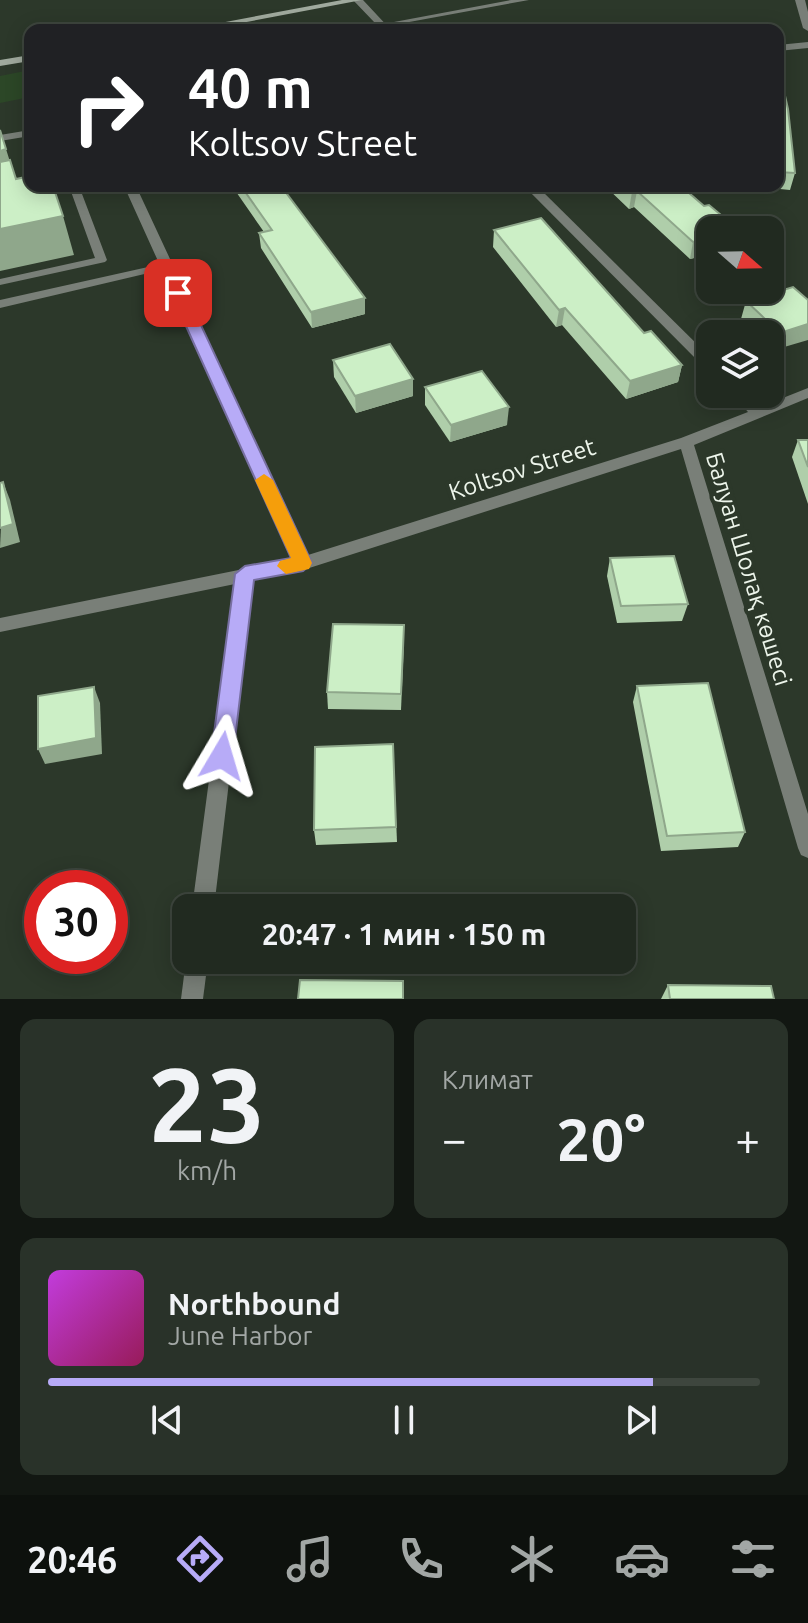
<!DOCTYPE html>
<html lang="ru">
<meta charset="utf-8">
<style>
body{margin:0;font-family:Ubuntu,sans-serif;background:#293229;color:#f1f3f6;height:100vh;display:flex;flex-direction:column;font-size:30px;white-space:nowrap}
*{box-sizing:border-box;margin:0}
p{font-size:26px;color:#a2a7a5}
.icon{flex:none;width:44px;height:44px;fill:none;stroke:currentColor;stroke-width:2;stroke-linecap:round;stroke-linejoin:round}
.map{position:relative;height:999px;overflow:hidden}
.side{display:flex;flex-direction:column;gap:20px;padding:20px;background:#121712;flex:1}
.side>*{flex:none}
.guide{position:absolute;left:24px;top:24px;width:760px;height:168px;border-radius:16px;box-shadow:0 4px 20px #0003,0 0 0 2px #3e463e;background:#202124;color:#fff;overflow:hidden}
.needle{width:52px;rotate:110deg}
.buttons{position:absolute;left:696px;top:216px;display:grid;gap:16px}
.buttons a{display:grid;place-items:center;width:88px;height:88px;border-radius:16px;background:#212a20;box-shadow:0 4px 20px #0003,0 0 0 2px #3e463e;font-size:40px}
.speed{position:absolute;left:24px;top:870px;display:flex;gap:16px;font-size:40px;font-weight:700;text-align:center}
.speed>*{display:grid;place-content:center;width:104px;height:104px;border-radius:50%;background:#212a20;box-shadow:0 4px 20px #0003,0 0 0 2px #3e463e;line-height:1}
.speed .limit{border:12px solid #d22;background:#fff;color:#111}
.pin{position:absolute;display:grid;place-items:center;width:68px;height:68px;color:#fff;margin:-34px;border-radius:16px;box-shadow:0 4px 12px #0006}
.me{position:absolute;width:88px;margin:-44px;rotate:7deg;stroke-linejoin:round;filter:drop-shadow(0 0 6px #0008)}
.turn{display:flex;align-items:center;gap:28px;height:168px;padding:0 32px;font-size:36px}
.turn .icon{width:104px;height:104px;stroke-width:2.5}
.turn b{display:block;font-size:56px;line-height:68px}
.big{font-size:60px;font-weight:700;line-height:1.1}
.side .tile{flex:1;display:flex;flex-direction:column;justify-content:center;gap:12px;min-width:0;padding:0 28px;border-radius:16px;background:#293229}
.side .dial{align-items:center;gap:0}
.dial b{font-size:104px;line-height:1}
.song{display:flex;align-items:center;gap:24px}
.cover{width:96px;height:96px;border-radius:12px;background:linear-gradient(135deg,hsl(290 70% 55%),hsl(330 70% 35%))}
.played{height:8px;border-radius:4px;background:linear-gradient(90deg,#b7abf7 85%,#3e463e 85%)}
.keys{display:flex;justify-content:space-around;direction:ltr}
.heat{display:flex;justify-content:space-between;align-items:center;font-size:44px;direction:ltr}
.side .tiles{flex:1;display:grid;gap:20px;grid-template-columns:1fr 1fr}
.tile:last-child{grid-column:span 2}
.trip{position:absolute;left:172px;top:894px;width:464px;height:80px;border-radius:16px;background:#212a20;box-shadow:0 4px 20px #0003,0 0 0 2px #3e463e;font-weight:700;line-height:80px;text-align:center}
.tab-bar{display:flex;height:128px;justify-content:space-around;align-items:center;background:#0d110d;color:#a2a7a5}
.tab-bar .icon{width:56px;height:56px}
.tab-bar .current{color:#b7abf7}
.tab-bar b{font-size:36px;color:#f1f3f6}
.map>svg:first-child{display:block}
.green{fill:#2c4727}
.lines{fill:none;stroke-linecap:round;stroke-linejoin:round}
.lane{fill:#797f78;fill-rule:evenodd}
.street{fill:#797f78;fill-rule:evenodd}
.secondary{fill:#a0aa9e;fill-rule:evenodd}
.wall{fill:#afceaa}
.shaded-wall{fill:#8fa78b}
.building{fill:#ccefc6;stroke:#8fa78b;stroke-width:2}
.route{fill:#b7abf7;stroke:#776fa1;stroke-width:2}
.slow{fill:#f59e0b}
.labels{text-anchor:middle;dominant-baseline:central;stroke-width:8;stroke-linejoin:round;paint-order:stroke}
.street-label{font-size:24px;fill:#edf5eb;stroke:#2c382a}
</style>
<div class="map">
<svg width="808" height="999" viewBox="0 0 808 999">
<rect width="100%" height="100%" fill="#2c382a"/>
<polygon class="green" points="30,70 30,97 0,103 0,76"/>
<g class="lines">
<g class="lane">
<polygon points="511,0 529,0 382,27 378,25"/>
<polygon points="808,42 808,48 778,51 778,45"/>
<polygon points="30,130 30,136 0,141 0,135"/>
<polygon points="69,186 79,186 107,260 105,262 0,285 0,279 95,258"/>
<polygon points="166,263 170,264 170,268 0,308 0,300"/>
</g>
<g class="street">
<polygon points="353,0 363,0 391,30 349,30 375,23"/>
<polygon points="795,0 805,0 808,12 808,31 803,28"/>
<polygon points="124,186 136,186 308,555 681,438 748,412 732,394 748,394 760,407 808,388 808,398 694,445 808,814 808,858 801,855 798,848 681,449 303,570 253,580 214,908 192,908 235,584 0,632 0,618 293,559"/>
<polygon points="524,186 537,186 710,357 710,370 705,368"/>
<polygon points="186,960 208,960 203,999 181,999"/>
</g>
<g class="secondary">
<polygon points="342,0 362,0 204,30 183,30"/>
<polygon points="30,55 30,61 0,66 0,60"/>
</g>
</g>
<g class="wall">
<polygon points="778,65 795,173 790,190 748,186 778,186"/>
<polygon points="232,186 281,186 365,298 365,314 312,328 261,248 259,233 264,232"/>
<polygon points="605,186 681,186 710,230 710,254 690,259 634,207 629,209"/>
<polygon points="494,230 644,333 682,365 678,382 626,399 562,325 556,327 493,247"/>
<polygon points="808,300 774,350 770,346 770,334 757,334 741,319 746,301"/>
<polygon points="333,360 413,396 356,413 334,377"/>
<polygon points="425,387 507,425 450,442 425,405"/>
<polygon points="798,440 808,440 808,504 792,457"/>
<polygon points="610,558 688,604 682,621 617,623 607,576"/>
<polygon points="404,642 401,710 328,709 327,692"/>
<polygon points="637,686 745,832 738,847 661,851 633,702"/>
<polygon points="393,744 397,842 316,845 314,830"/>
<polygon points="668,985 774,999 661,999"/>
</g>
<g class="shaded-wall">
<polygon points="6,149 18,187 0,192 0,151"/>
<polygon points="637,191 634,207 629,209 632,192"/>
<polygon points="63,216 74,255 0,271 0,229"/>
<polygon points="710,238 710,254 690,259 693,242"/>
<polygon points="365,298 365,314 312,328 311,312"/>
<polygon points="565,308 562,325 556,327 559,310"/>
<polygon points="808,324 808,340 774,350 780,333"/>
<polygon points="682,365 678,382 626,399 630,381"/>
<polygon points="413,379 413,396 356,413 355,396"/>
<polygon points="509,407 507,425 450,442 451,425"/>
<polygon points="3,482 10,500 20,542 0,548"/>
<polygon points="94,687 100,703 102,754 45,764 38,749"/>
</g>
<g class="building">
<polygon points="778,65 788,109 795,173 778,172"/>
<polygon points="0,130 6,149 0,151"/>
<polygon points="10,160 16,179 30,176 30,186 53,186 63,216 0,229 0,162"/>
<polygon points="241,186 281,186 365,298 311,312 259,233 272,230"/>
<polygon points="625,186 681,186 704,206 709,205 739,230 710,230 710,238 693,242 637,191 632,192"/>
<polygon points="541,218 644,333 651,331 682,365 630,381 565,308 559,310 494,230"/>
<polygon points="793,287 808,300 808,324 780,333 746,301"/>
<polygon points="390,344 413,379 355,396 333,360"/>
<polygon points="482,371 509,407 451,425 425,387"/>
<polygon points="798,440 808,440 808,467"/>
<polygon points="3,482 13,524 0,528 0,483"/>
<polygon points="674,556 688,604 621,606 610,558"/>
<polygon points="333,624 404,625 401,694 327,692"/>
<polygon points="708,683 745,832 667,836 637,686"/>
<polygon points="94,687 96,738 38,749 38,696"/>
<polygon points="393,744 396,827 314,830 315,747"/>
<polygon points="300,980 403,981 403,999 298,999"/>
<polygon points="668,985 771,986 774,999 670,999"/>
</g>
<polygon class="route" points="173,290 186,293 312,563 303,571 254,580 233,756 230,763 222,766 214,763 211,756 235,574 245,566 291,558 171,293"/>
<polygon class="slow" points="264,474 273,480 312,563 309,569 286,574 277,566 280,561 291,558 255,480"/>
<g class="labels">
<g class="street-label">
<text transform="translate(522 469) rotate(-18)">Koltsov Street</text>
<text transform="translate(749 569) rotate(73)">Балуан Шолақ көшесі</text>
</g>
</g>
</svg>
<div class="buttons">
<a><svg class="needle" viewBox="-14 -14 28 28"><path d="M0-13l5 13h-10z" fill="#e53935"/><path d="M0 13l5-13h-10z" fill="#a2a7a5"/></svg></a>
<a><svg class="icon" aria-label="layers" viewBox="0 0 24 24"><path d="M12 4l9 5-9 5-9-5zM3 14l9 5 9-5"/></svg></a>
</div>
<div class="speed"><div class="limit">30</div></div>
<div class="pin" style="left:178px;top:293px;background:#d93025"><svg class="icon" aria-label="arrive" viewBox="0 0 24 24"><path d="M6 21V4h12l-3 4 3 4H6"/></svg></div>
<svg class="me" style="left:222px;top:756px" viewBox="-20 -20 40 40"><path d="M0-17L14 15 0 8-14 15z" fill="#b7abf7" stroke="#fff" stroke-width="4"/></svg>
<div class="trip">20:47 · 1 мин · 150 m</div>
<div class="guide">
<div class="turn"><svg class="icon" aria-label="right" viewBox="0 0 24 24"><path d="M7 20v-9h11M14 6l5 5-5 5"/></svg><div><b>40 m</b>Koltsov Street</div></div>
</div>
</div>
<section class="side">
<div class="tiles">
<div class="tile dial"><b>23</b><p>km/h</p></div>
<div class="tile"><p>Климат</p>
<div class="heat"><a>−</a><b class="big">20°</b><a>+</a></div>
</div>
<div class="tile">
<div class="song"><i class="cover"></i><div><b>Northbound</b><p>June Harbor</p></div></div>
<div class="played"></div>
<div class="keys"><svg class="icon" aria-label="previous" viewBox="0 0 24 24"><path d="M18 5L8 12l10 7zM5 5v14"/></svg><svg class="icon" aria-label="pause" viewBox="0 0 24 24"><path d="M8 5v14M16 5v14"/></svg><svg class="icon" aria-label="next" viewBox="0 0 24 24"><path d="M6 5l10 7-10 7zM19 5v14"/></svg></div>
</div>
</div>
</section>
<nav class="tab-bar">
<b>20:46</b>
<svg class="icon current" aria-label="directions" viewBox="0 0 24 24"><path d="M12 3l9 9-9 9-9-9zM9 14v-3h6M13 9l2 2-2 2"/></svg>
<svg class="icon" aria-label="music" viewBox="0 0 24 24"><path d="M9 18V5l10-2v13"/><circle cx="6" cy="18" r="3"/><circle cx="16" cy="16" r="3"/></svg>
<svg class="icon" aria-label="phone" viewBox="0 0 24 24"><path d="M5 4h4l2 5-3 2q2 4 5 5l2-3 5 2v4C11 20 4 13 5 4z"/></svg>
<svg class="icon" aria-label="climate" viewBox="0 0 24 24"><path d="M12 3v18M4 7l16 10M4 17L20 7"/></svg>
<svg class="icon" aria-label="car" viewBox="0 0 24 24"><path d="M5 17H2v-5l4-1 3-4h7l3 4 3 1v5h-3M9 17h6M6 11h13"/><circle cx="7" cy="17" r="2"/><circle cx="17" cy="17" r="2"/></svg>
<svg class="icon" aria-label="filters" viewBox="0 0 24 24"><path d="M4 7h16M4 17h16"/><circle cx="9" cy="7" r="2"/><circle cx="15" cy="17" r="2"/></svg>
</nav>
